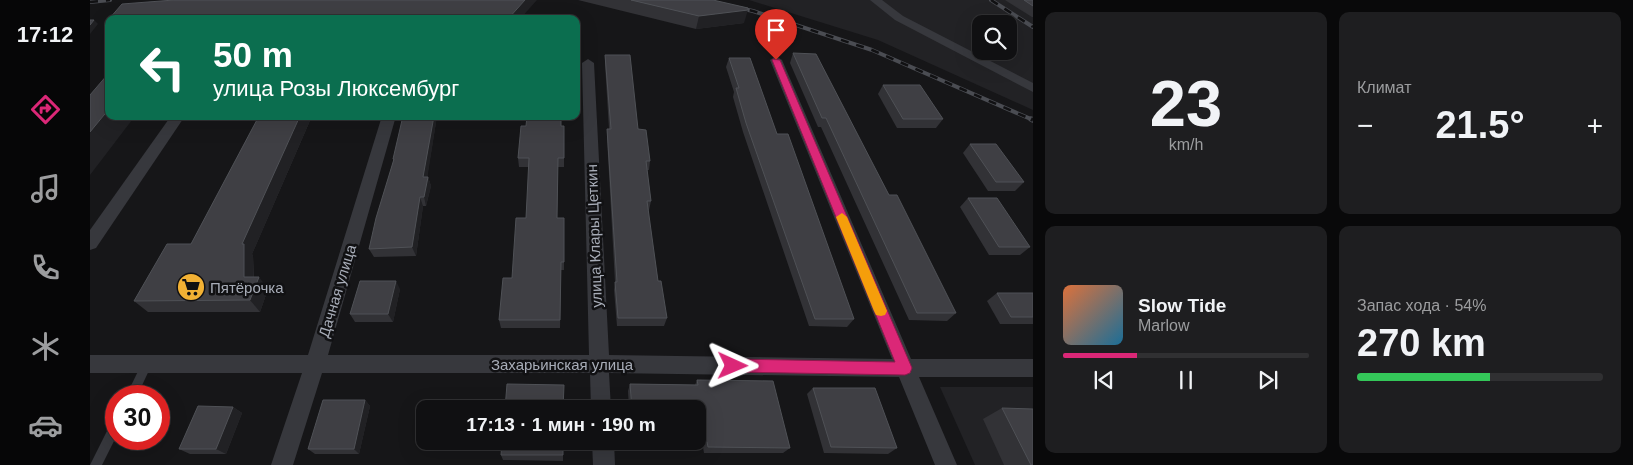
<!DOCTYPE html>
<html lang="ru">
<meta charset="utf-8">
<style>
body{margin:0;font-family:Helvetica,sans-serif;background:#1e1e20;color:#f1f3f6;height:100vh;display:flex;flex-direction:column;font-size:19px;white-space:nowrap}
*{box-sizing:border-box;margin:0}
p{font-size:16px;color:#9c9d9f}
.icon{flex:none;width:28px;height:28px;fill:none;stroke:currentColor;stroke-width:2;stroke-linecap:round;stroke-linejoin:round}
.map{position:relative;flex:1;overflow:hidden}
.panel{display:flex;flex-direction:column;gap:12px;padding:12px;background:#09090a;width:600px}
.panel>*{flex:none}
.guide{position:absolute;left:15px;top:15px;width:475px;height:105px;border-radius:10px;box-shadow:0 5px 20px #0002,0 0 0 1px #303032;background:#0b6e4f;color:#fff;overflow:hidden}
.controls{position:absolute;left:882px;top:15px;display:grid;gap:10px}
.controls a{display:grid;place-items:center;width:45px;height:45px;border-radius:10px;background:#101012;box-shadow:0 5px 20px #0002,0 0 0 1px #303032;font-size:25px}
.speed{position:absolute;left:15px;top:385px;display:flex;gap:10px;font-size:25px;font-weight:700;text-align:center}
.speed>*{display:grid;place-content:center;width:65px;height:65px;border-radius:50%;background:#101012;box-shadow:0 5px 20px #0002,0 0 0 1px #303032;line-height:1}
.speed .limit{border:8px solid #d22;background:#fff;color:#111}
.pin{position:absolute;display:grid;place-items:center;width:42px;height:42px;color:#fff;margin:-51px -21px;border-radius:50% 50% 50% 0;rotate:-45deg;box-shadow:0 0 5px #0007}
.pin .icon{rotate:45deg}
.me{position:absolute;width:55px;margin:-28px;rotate:91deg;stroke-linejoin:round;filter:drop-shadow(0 0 4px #0008)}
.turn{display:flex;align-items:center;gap:18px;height:105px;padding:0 25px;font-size:22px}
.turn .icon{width:65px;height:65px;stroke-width:2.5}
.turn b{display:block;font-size:35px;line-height:42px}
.big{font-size:38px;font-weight:700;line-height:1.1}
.panel .widget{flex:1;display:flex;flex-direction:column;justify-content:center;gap:8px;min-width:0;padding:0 18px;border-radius:10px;background:#1e1e20}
.panel .dial{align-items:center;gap:0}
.dial b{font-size:65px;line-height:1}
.song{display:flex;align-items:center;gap:15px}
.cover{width:60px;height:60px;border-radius:8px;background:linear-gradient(135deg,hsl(20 70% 55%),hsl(200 70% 35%))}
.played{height:5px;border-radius:2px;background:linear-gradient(90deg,#db2777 30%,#303032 30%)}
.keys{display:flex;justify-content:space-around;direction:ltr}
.heat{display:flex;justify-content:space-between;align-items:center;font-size:28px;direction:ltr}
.charge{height:8px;border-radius:4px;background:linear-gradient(90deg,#34c759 54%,#303032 0)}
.panel .tiles{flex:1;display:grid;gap:12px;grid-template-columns:repeat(2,1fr)}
.trip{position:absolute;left:326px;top:400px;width:290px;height:50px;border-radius:10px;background:#101012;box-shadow:0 5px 20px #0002,0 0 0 1px #303032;font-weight:700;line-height:50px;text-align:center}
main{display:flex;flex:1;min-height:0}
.menu{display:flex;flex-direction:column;width:90px;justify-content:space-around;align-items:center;background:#060607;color:#9c9d9f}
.menu .icon{width:35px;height:35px}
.menu .current{color:#db2777}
.menu b{font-size:22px;color:#f1f3f6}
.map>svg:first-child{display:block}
.built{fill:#222225;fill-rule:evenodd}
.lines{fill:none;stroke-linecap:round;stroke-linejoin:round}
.service{fill:#37383d;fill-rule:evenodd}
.minor{fill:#37383d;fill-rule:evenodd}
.rail-far1-casing{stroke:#4a4c52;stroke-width:4}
.rail-casing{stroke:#4a4c52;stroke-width:5.5}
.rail-far1{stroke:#111113;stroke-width:2.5;stroke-dasharray:8;stroke-linecap:butt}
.rail{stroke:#111113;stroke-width:4;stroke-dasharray:11;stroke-linecap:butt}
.wall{fill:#323236}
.shaded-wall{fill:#212124}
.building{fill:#3f3f44;stroke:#4f5156}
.route{fill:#db2777;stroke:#8e194d}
.slow{fill:#f59e0b}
.labels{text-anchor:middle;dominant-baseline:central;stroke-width:5;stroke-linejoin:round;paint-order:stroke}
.street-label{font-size:15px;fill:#a8adb8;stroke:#111113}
.poi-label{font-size:15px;fill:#a8adb8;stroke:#111113;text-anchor:start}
</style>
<main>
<nav class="menu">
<b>17:12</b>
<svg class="icon current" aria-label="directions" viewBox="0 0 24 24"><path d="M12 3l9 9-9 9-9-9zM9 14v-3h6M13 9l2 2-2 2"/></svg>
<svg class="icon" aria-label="music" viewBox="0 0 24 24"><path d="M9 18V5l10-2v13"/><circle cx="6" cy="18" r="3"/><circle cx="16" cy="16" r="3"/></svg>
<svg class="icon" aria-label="phone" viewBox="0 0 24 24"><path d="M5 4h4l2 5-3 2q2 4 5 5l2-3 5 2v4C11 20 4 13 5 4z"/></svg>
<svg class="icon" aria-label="climate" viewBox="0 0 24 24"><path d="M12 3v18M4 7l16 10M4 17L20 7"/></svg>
<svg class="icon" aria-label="car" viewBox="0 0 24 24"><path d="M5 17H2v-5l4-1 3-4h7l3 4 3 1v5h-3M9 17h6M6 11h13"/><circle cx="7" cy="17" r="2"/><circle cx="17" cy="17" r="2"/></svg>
</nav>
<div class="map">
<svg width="943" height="465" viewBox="0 0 943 465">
<rect width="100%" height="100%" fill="#161618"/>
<g class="built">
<path d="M659,0H943V110L788,40ZM891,24H919V51H891Z"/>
<polygon points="850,387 943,387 943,465 885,465"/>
</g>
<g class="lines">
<g class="service">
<polygon points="57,359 61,361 62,364 47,396 36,396 53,361"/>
<polygon points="26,419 26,437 12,465 0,465 22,421"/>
</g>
<g class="minor">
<polygon points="780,0 792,0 813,16 943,83 943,92 805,20"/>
<polygon points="686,56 692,60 821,359 943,359 943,377 829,377 867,465 845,465 809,377 519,373 521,409 501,409 500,373 232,373 203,465 181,465 212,373 0,373 0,355 218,355 292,116 306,116 238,355 499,355 492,63 498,59 504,63 519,355 802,359 680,60"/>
<polygon points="81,116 95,116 6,248 0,250 0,230"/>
<polygon points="502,441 524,441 525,465 503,465"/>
</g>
<defs>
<g id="rail-far1">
<polyline points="901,0 943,27"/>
<polyline points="0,2 20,0"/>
<polyline points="644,7 663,11 782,50 943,120"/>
</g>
<polyline id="rail" points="941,119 943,120"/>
</defs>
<use href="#rail-far1" class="rail-far1-casing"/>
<use href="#rail" class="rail-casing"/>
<use href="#rail-far1" class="rail-far1"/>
<use href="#rail" class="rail"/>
</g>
<g class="wall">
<polygon points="488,0 623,0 654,23 606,29"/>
<polygon points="915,0 943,0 943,17 942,17"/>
<polygon points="703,53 799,195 866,313 857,321 819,320 731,127 728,127 700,63"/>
<polygon points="515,55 548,129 560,161 559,170 557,170 561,201 559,210 558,210 568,281 577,318 574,326 527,326 524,290 525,282 517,138 517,129 519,129 515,64"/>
<polygon points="639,58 687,134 764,319 757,327 719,326 653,132 643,97 644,92 636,67"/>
<polygon points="793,85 853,119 846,128 807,128 788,94"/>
<polygon points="169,116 222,116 162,254 163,256 164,277 178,289 170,312 58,312 44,301 101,244"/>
<polygon points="347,116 337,177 338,177 341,186 336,206 333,206 326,256 284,257 279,249 303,162 303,159"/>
<polygon points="436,126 474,126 474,167 468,167 467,218 474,218 474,270 471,270 470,328 411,328 409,320 422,278 436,218 439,167 429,167 428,158"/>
<polygon points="880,144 934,182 925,191 898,191 873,153"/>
<polygon points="878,198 940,247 930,255 899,255 870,207"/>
<polygon points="310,289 303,322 265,322 260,314"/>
<polygon points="907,293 943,293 943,324 910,324 897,301"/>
<polygon points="607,380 700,448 693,453 614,453 613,447 542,447 542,441 608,441 608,409 539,409 538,391 540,384 605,385"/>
<polygon points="723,388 807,448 798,454 734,453 717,394"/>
<polygon points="275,400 280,406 269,454 225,454 218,449"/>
<polygon points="143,407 152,413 136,454 100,454 89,449"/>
<polygon points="912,408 943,465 914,465 893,419"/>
<polygon points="473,441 473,461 413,460 411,455"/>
</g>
<g class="shaded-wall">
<polygon points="435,0 447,0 430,19 418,19"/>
<polygon points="658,10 654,23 606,29 609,16"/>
<polygon points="4,20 8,24 0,34 0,25"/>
<polygon points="19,109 19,116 45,116 0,175 0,132"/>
<polygon points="210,116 222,116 162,254 163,256 164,289 154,277 152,244"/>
<polygon points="344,116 347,116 336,186 333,177"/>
<polygon points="338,177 341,186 336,206 334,197"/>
<polygon points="330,197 333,206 326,256 322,247"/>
<polygon points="169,277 178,289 170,312 160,300"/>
<polygon points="306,281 310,289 303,322 298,314"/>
<polygon points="275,400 280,406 269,454 264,449"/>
<polygon points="143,407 152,413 136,454 126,449"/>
</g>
<g class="building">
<polygon points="84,0 435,0 418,19 19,19 32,4"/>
<polygon points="541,0 623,0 658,8 658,10 609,16"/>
<polygon points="934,0 943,0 943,6"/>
<polygon points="0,20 4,20 0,25"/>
<polygon points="703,53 726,54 799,195 807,195 866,313 827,313 736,118 732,118"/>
<polygon points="515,55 540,55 548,129 556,130 560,161 556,161 561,201 557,201 568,281 571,281 577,318 528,318 525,282 527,282 517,129 521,129"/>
<polygon points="639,58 660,58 687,134 698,134 764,319 725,319 656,123 646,88 649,88"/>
<polygon points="18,74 19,109 0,132 0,95"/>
<polygon points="793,85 830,85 853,119 813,119"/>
<polygon points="169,116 210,116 152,244 154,244 154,277 169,277 160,300 44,301 77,244 101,244"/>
<polygon points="313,116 344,116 333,177 338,177 334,197 330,197 322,247 279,249 286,218 304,159 303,159"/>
<polygon points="437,116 471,116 471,126 474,126 474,158 468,158 467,218 474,218 474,262 471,262 470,320 409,320 413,278 422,278 426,218 436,218 439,158 428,158 431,126 436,126"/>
<polygon points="880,144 906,144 934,182 906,182"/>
<polygon points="878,198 907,198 940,247 909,247"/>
<polygon points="270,281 306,281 298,314 260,314"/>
<polygon points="907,293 943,293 943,317 921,317"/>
<polygon points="607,380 683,381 700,448 618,447 617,442 567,441 608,441 608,409 542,409 540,384 608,385"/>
<polygon points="417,384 474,385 473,409 415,409"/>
<polygon points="723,388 785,388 807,448 741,447"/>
<polygon points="233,400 275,400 264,449 218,449"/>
<polygon points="108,406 143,407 126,449 89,449"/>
<polygon points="912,408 943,409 943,465 941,465"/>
<polygon points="412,441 473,441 473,455 411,455"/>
</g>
<polygon class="route" points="683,59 690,60 822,368 820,373 815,375 643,372 638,370 636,366 638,361 643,359 805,362 682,60"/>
<polygon class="slow" points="752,213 757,217 797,311 795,315 791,316 786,315 784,311 746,217"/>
<defs>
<symbol id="supermarket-disc" viewBox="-11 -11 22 22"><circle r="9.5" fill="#f2b134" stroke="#111113"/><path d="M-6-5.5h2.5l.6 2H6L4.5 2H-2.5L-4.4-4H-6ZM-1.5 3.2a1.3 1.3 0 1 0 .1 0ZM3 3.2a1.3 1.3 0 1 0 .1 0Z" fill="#111"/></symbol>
</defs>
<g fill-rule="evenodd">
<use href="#supermarket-disc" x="85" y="271" width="32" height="32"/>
</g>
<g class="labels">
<g class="street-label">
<text transform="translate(504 236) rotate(-92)">улица Клары Цеткин</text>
<text transform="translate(247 291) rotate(-73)">Дачная улица</text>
<text x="472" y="364">Захарьинская улица</text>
</g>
<g class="poi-label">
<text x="120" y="287">Пятёрочка</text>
</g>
</g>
</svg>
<div class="controls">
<a><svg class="icon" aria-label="search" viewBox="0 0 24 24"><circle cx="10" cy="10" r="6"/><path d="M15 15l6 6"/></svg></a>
</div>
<div class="speed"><div class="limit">30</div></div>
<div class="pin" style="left:686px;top:60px;background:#d93025"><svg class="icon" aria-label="arrive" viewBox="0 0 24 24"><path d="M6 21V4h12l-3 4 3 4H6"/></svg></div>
<svg class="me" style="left:643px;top:366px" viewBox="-20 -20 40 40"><path d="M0-17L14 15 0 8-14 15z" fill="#db2777" stroke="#fff" stroke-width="4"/></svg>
<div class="trip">17:13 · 1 мин · 190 m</div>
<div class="guide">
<div class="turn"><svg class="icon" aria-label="left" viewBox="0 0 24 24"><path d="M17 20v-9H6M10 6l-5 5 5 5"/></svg><div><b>50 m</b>улица Розы Люксембург</div></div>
</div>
</div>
<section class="panel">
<div class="tiles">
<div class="widget dial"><b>23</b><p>km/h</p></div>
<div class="widget"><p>Климат</p>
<div class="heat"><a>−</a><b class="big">21.5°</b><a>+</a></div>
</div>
<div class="widget">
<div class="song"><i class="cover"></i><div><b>Slow Tide</b><p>Marlow</p></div></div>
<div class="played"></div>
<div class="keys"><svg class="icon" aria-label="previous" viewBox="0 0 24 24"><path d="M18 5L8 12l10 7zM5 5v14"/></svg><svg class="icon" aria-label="pause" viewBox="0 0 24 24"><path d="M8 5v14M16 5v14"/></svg><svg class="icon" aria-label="next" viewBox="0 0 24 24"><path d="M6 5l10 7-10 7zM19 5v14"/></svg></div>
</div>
<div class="widget"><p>Запас хода · 54%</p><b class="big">270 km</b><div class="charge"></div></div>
</div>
</section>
</main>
